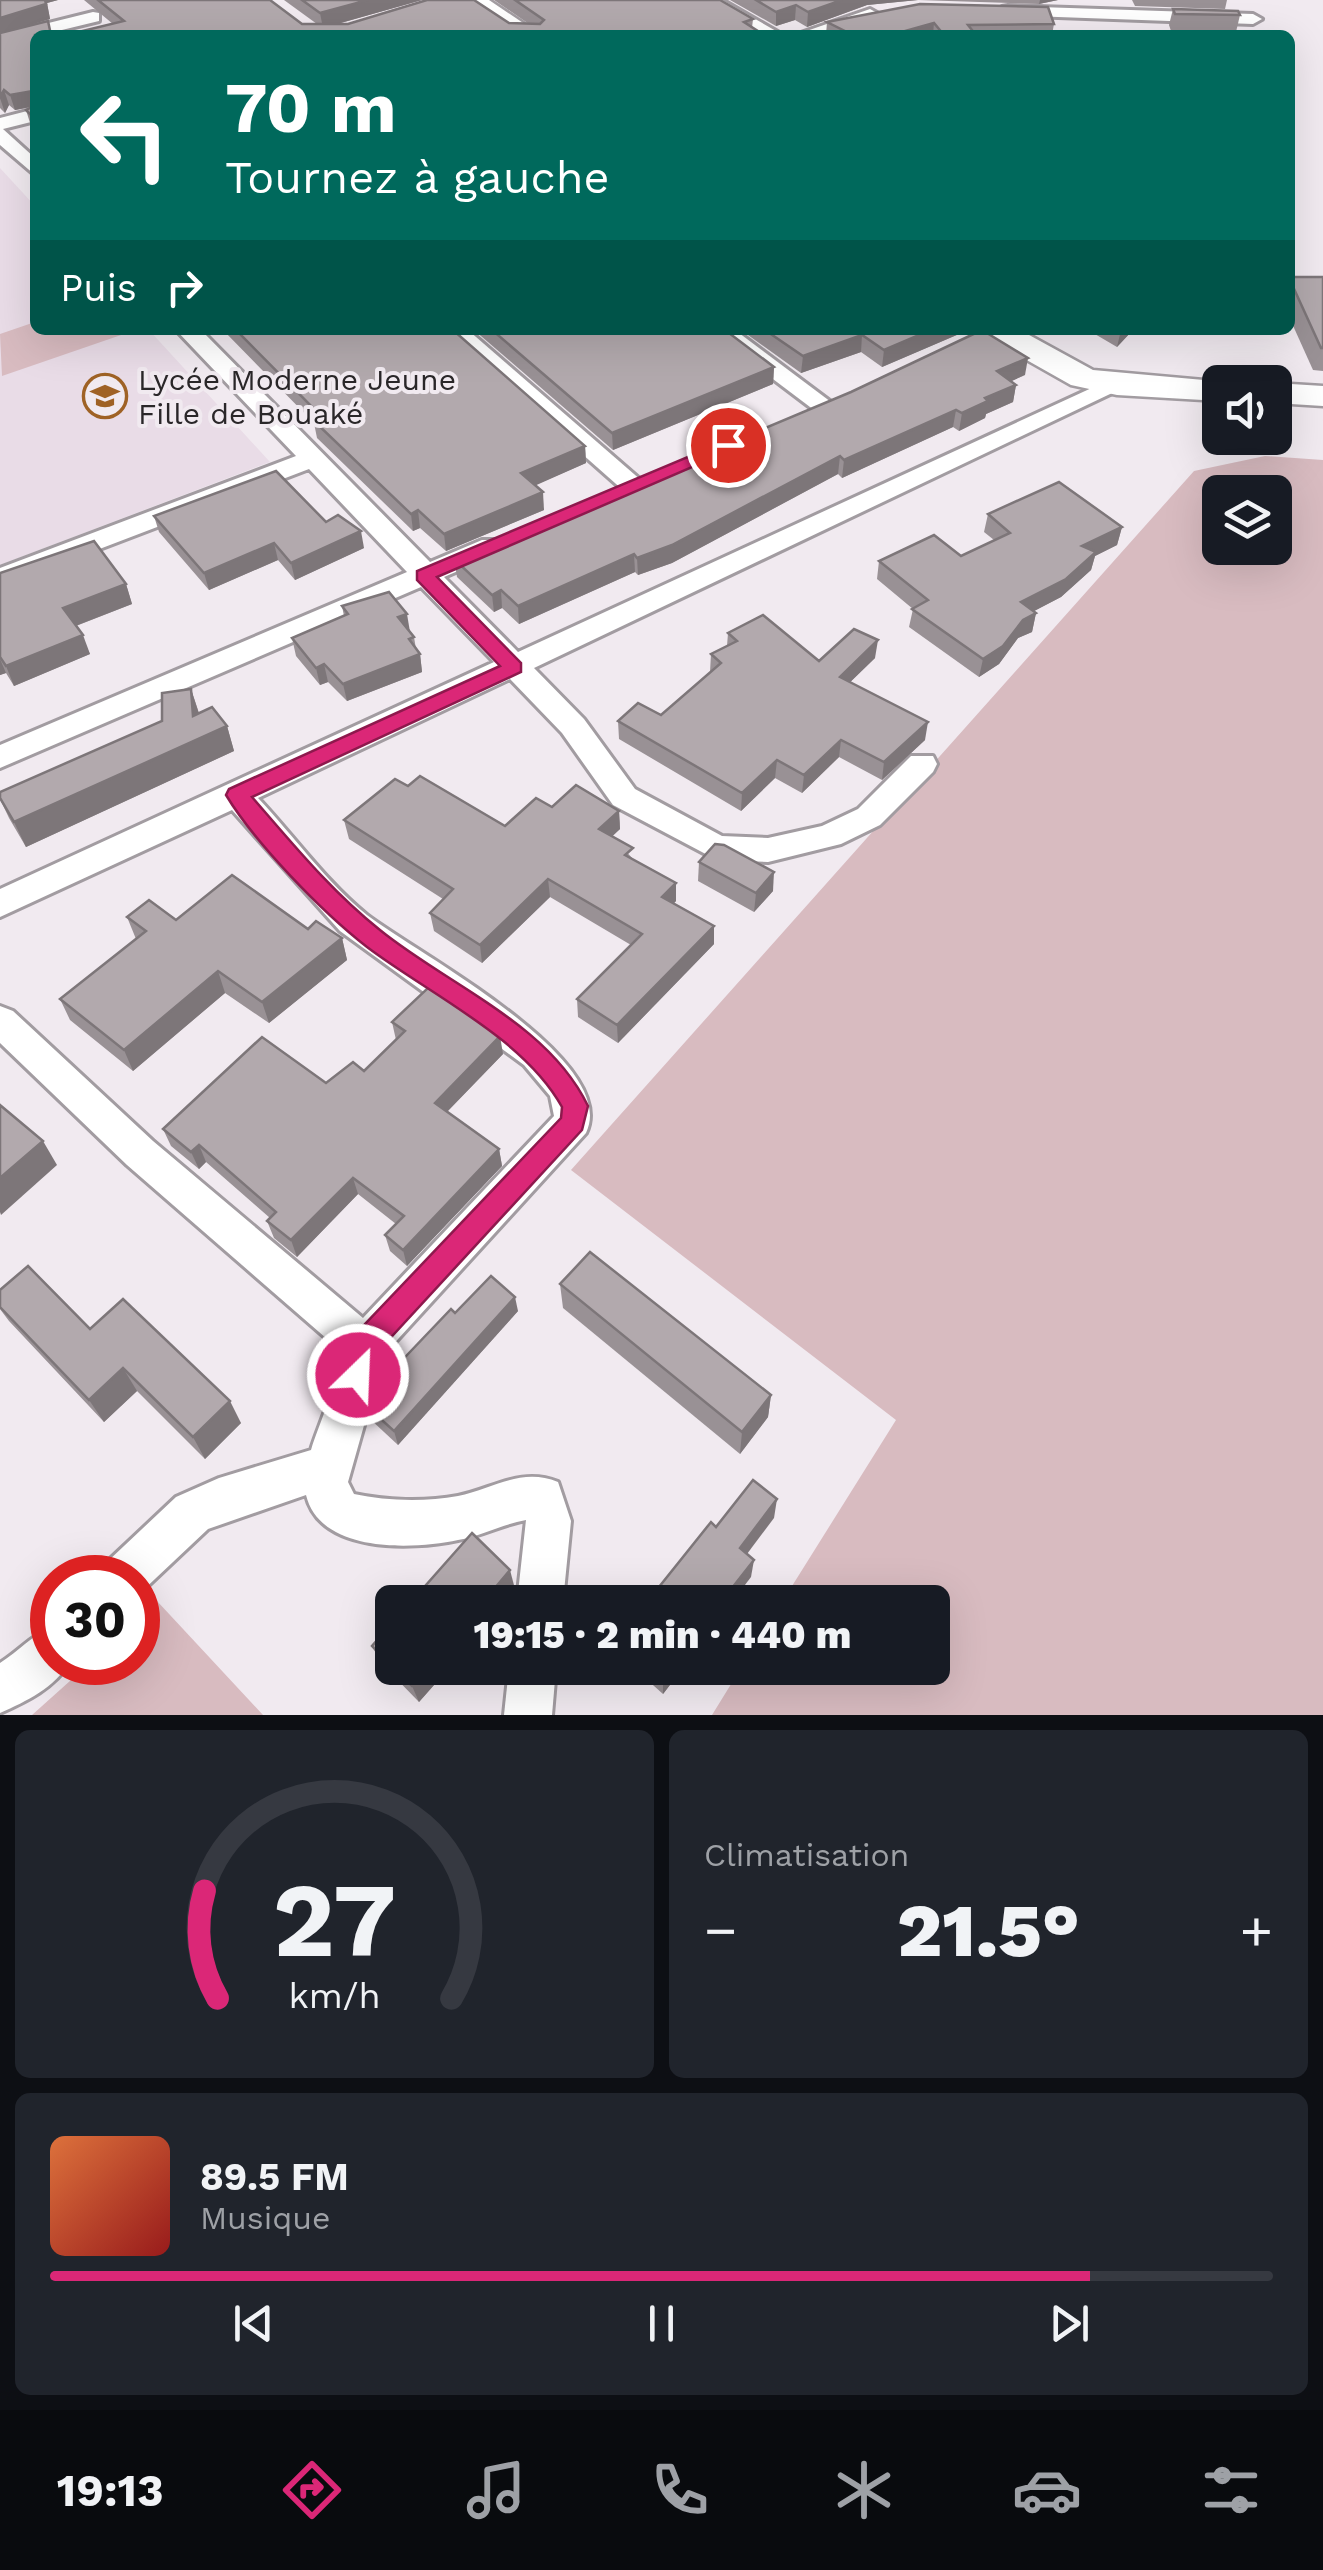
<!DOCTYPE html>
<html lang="fr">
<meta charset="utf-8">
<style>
body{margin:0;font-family:"Work Sans",sans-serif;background:#20242c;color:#f1f3f6;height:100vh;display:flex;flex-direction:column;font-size:38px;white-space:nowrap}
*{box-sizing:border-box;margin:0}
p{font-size:32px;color:#9ea1a6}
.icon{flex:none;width:55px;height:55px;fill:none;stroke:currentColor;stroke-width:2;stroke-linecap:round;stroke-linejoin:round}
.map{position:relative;height:1715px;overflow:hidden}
.side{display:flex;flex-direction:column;gap:15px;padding:15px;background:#0d0f14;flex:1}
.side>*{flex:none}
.banner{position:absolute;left:30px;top:30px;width:1265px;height:305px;border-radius:15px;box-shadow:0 10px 40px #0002;background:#00695c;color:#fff;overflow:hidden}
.buttons{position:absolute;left:1202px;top:365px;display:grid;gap:20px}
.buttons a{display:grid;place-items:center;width:90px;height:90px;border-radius:15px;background:#171b24;box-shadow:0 10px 40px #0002;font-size:50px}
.speed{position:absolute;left:30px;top:1555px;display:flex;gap:20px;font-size:50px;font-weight:700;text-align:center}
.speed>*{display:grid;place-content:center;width:130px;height:130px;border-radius:50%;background:#171b24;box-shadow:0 10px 40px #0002;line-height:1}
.speed .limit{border:15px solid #d22;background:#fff;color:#111}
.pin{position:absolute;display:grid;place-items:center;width:85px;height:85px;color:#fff;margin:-42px;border:5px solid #fff;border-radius:50%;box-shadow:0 2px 10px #0007}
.me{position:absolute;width:110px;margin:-55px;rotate:24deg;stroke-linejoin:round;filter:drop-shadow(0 0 8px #0008)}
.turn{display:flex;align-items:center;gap:35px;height:210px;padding:0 30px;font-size:45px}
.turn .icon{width:130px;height:130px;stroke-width:2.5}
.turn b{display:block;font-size:70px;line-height:85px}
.then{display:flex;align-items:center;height:95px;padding:0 30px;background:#0003;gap:20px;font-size:38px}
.big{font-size:75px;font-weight:800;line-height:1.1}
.side .widget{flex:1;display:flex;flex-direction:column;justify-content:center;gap:15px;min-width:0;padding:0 35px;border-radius:15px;background:#20242c}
.side .dial{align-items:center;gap:0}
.dial svg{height:260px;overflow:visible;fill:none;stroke:#363941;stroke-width:7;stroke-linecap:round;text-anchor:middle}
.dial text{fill:#f1f3f6;stroke:none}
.song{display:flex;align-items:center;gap:30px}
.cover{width:120px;height:120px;border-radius:15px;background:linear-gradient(135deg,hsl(20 70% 55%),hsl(0 70% 35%))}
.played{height:10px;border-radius:5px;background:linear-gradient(90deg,#db2777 85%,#363941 85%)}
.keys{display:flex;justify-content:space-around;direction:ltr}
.heat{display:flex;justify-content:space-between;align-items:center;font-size:55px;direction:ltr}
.side .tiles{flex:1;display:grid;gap:15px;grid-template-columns:1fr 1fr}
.widget:last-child{grid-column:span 2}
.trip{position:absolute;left:375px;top:1585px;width:575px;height:100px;border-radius:15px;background:#171b24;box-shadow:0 10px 40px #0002;font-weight:800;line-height:100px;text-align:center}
.tabs{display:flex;height:160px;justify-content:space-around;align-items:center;background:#090b0e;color:#9ea1a6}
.tabs .icon{width:70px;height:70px}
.tabs .selected{color:#db2777}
.tabs b{font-size:45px;color:#f1f3f6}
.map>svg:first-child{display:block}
.built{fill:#e9dce7}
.green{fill:#d8bbc0;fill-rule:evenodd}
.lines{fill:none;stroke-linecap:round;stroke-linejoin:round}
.street-casing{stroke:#a29ca1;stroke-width:6}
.secondary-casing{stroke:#a29ca1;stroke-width:5}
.street{fill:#fff;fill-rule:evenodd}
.secondary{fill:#fff;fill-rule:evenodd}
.wall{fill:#999195}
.shaded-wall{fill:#7d7679}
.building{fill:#b2a9ad;stroke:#7d7679;stroke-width:2.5}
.route{fill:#db2777;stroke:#8e194d;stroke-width:2.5}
.labels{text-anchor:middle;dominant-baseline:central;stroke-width:8;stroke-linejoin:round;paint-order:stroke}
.far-poi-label{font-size:30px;fill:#2a2729;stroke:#f1eaf0;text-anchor:start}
</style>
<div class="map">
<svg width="1323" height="1715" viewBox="0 0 1323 1715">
<rect width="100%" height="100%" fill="#f1eaf0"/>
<polygon class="built" points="0,168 35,206 35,330 149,330 270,462 0,565"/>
<g class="green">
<polygon points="35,322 35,330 120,330 124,334 2,376 0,334"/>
<path d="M1265,456L1323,460V1715H712L741,1668H932V1602H782L896,1420L571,1170L1194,471ZM1220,492H1275V548H1220Z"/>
<polygon points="157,1601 263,1715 32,1715 90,1663 138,1662 138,1619"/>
</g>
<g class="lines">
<defs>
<g id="street">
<polygon points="700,0 722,0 783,35 761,35"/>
<polygon points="1008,6 1253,14 1262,19 1253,24 1002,15 1002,7"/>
<polygon points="870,9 879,14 876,18 822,35 795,35"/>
<polygon points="93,12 99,13 99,21 0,45 0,35"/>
<polygon points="35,109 35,121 3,129 35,158 35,175 0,145 0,118"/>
<path d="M176,330H201L430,562L482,540H502L505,546L502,552L444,577L518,652L1109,380H1125L1129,385L534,668L584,719L635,789L722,836L768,838L822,826L858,809L911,756H933L937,764L933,772L880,825L841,844L768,862L717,860L613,805L562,733L510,679L258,798C293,835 327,883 367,915C416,953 621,1060 586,1133L378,1361L374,1390L348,1482L354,1494C386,1501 425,1502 458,1496C493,1489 521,1467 558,1482L571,1521L563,1602H517L526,1520C503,1524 482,1536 458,1540C411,1550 320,1553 306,1495L208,1529L138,1595V1578H100L107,1562L176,1497L219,1478L311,1450C322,1415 341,1382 334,1345L127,1165L0,1043V1006L13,1011L153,1141L363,1318L554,1116L550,1096L524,1065L340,931L232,810L0,917V889L494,662L421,587L0,768V745L407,572L309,469L0,587V568L296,456Z"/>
<polygon points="442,330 468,330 642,481 646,486 642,491 624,491"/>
<polygon points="708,330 735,330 835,405 832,410 814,410"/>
<path d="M52,1627V1662H70C54,1688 27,1701 0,1713V1663C19,1651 32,1635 52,1627Z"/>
<polygon points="509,1668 556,1668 552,1715 504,1715"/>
</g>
<g id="secondary">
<polygon points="460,0 489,0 541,35 512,35"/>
<polygon points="981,330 1020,330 1093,370 1226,382 1220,382 1220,401 1117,395 1071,385 986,337"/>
<polygon points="1275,383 1323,386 1323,406 1275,403"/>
</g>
</defs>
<use href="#street" class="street-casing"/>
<use href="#secondary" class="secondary-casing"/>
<use href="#street" class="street"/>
<use href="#secondary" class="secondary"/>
</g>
<g class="wall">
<polygon points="0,0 58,0 47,3 50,19 15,29 48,21 52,35 35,35 35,130 31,126 26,110 32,107 15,110 9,105 5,113 0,108"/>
<polygon points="84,0 270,0 302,24 317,24 284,0 422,0 337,24 529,24 494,0 720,0 753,19 752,28 113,24"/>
<polygon points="730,0 1058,0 1039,4 918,0 867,5 807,27 795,20 776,26"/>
<polygon points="1132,0 1227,0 1225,9 1135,6"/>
<polygon points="1173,9 1240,15 1236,32 1171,31 1169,25"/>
<polygon points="827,22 1054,24 1052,35 826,35"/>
<polygon points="1290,277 1323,277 1323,371 1313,370 1290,319"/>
<polygon points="223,330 453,330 585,446 586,463 535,485 544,510 446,551 420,528 413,531 317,438 314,423"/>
<polygon points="474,330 725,330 774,367 773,384 613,450"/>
<polygon points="741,330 960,330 959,334 882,367 861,352 801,373"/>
<polygon points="1088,330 1136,330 1131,332 1117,347"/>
<polygon points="1025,375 1011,381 1016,385 1013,402 986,414 985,418 959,431 953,427 842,478 838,474 672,563 638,575 635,572 519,624 502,608 494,612 457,577 454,559"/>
<polygon points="988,514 1122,527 1117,545 1095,556 1091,570 1061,597 1034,611 1036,613 1032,632 1018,638 999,664 979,677 909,627 913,609 877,579 879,561 961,556 994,540 984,532"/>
<polygon points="154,516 326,522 364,548 295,580 278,560 209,590 159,532"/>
<polygon points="0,573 126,584 132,604 76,626 90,654 14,686 6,673 0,675"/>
<polygon points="342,606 410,631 414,637 416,649 420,654 422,672 347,701 328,682 320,685 296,656 292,638 344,616"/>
<polygon points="728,633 819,661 875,658 850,682 925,740 882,780 839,757 802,793 775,778 741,811 619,739 618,721 661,715 710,672 711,654 727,646"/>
<polygon points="191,689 199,713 227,726 234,751 26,847 9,818 0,799 162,721"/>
<polygon points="408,786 505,826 552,807 619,811 620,829 612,836 633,859 676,883 676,901 674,903 714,944 618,1043 578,1017 577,999 631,945 550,897 482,963 434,931 430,913 443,899 349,839 344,820"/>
<polygon points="699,862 773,891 754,912 698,881"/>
<polygon points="127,917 308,929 342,938 347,960 269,1023 225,993 133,1071 70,1020 60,999 136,939"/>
<polygon points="392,1022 503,1054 447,1112 499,1149 502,1166 407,1266 390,1251 385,1235 396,1224 358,1194 297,1257 274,1238 267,1221 270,1218 206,1162 199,1169 171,1146 163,1129 364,1071 396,1040"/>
<polygon points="560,1284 771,1395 768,1417 740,1454 563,1308"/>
<polygon points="0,1290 90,1329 241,1423 205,1459 137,1391 104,1422 9,1321 0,1309"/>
<polygon points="518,1311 398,1445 370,1419 365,1405 455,1313"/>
<polygon points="372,1646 392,1668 449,1668 419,1702 381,1663"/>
<polygon points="634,1668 683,1668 663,1694"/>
</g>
<g class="shaded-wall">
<polygon points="45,0 58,0 47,3 50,19 0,34 0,18"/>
<polygon points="368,0 422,0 323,28 320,13"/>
<polygon points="842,0 918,0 867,5 807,27 808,12"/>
<polygon points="1040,0 1058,0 1039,4"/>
<polygon points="796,5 795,20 776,26 776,12"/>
<polygon points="934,23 933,35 891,35"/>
<polygon points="4,90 9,105 5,113 0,98"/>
<polygon points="33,91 35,106 15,110 10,95"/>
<polygon points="931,330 960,330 959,334 882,367 884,350"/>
<polygon points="1121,330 1136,330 1131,332 1117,347"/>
<polygon points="862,335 861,352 801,373 803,356"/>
<polygon points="1028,358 1025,375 994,389 997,371"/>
<polygon points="774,367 773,384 613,450 612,433"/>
<polygon points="1016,385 1013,402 986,414 985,418 959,431 962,413 985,398"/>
<polygon points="956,410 953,427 842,478 844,460"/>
<polygon points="585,446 586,463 523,491 521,473"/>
<polygon points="840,456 838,474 672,563 638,575 637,558"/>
<polygon points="543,492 544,510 446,551 444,534"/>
<polygon points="418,510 420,528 413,531 411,514"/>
<polygon points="1122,527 1117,545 1095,556 1091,570 1061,597 1017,620 1021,602 1082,546"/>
<polygon points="361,531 364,548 295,580 291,563"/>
<polygon points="274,543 278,560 209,590 204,573"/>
<polygon points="634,554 635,572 519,624 518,606"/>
<polygon points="126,584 132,604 70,628 63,608"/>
<polygon points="501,590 502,608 494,612 492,595"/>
<polygon points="1036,613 1032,632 1018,638 999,664 979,677 983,659 1023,620"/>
<polygon points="407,614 410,632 398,617"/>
<polygon points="83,635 90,654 14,686 6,666"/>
<polygon points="878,640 875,658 837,695 840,677"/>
<polygon points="420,654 422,672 347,701 343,684"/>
<polygon points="0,659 6,673 0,675"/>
<polygon points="324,664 328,682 320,685 316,668"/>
<polygon points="191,689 199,714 227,726 234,751 26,847 14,822 193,716"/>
<polygon points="928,722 925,740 882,780 884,762"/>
<polygon points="841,740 839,757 802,793 804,775"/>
<polygon points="777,760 775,778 741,811 742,793"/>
<polygon points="619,811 620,829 600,848 599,829"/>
<polygon points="774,872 773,891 754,912 756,893"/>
<polygon points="548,879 550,897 482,963 480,945"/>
<polygon points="676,883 676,901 662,915 662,897"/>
<polygon points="714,926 714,944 618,1043 617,1025"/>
<polygon points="342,938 347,960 269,1023 262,1002"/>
<polygon points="218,971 225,993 133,1071 124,1050"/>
<polygon points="500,1036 503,1054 438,1121 435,1103"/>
<polygon points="43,1141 57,1165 1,1215 0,1212 0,1178"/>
<polygon points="199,1145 206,1162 199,1169 191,1152"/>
<polygon points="499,1149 502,1166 407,1266 403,1250"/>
<polygon points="353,1178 358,1194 297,1257 291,1240"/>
<polygon points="515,1297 518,1311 398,1445 394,1431"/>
<polygon points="123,1368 137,1391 104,1422 89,1400"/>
<polygon points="771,1395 768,1417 740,1454 742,1432"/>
<polygon points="230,1401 241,1423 205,1459 193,1437"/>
<polygon points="777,1499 774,1518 738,1566 740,1548"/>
<polygon points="754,1560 751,1577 732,1602 721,1602"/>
<polygon points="510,1570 515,1589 503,1602 483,1602"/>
<polygon points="428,1668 449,1668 419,1702 412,1686"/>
<polygon points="672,1668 683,1668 663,1694 663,1679"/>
</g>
<g class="building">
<polygon points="0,0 45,0 46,4 0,18"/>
<polygon points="98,0 270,0 302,24 348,24 427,0 474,0 509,23 540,24 544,20 515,0 720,0 753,19 744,22 764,35 66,35 124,21"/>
<polygon points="302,0 368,0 320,13"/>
<polygon points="756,0 842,0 808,12 796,5 776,12"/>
<polygon points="920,4 1048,7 1054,24 968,25 976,35 944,35 934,23 891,35 853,35 827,22"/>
<polygon points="1173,9 1238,11 1240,15 1175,14"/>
<polygon points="48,21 51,35 35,35 35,119 26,110 34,106 33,91 10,95 4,90 0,97 0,33"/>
<polygon points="1290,277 1323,277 1323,348 1321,348 1290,280"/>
<polygon points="236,330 453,330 585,446 521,473 543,492 444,534 418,510 411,514 314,421 323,418"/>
<polygon points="492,330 725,330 774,367 612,433"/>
<polygon points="765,330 931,330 884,350 862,335 803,356"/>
<polygon points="982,330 1028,358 997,371 1016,385 985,398 988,401 962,413 956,410 844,460 840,456 672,545 637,558 634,554 518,606 501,590 492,595 454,559 851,392"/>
<polygon points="276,471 326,522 338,515 361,531 291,563 274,543 204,573 154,516"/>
<polygon points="1059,482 1122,527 1082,546 1096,552 1066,579 1021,602 1036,613 1023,620 1003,646 983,659 912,609 928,600 879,561 934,535 961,556 1010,533 988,514"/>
<polygon points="94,541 126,584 63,608 83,635 6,666 0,657 0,573"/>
<polygon points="389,592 407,614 398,617 414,637 409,639 420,654 343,684 324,664 316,668 292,638 348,614 342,606"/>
<polygon points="763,615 819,661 854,629 878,640 840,677 928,722 884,762 841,740 804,775 777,760 742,793 618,721 638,703 661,715 721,663 711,654 737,641 728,633"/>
<polygon points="191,689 193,716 212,707 227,726 14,822 0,798 0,792 162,721 162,693"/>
<polygon points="420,776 505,826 536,798 552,807 576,785 619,811 599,829 633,848 625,855 676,883 662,897 714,926 617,1025 577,999 642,934 548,879 480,945 430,913 453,889 344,820 395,779 408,786"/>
<polygon points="715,844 724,845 774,872 756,893 699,862"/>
<polygon points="232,875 308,929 316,921 342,938 262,1002 218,971 124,1050 60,999 146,931 127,917 149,900 176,920"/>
<polygon points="430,986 500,1036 435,1103 499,1149 403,1250 385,1235 404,1216 353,1178 291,1240 267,1221 276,1212 199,1145 191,1152 163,1129 262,1037 326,1083 353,1062 364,1071 405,1031 392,1022"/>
<polygon points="0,1105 43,1141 0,1178"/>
<polygon points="590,1252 771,1395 742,1432 560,1284"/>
<polygon points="28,1266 90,1329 123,1299 230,1401 193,1437 123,1368 89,1400 0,1307 0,1290"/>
<polygon points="491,1276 515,1297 394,1431 365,1405 367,1397 451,1309 455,1313"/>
<polygon points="753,1480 777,1499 740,1548 754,1560 721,1602 647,1602 711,1522 716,1527"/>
<polygon points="472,1533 510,1570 483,1602 411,1602"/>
<polygon points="392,1623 392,1667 372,1646"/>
<polygon points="393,1668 428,1668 412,1686"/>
<polygon points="650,1668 672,1668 663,1679"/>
</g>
<path class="route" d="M728,440L734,442V449L437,577L521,663V672L252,797C293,844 331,891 380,930C449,986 548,1023 588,1106L582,1130L372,1358L368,1385L358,1389L347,1385L343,1353L347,1343L561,1118L562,1107C524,1038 429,994 367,947C322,912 255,843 226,795L229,789L500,666L417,580V571Z"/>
<defs>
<symbol id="school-ring" viewBox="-11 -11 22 22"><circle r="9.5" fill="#f1eaf0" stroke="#9f6225" stroke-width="1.5"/><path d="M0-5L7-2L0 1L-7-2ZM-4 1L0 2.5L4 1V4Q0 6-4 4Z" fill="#9f6225"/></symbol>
</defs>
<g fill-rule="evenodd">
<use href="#school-ring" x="80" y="371" width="50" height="50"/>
</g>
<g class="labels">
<g class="far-poi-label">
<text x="138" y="379">Lycée Moderne Jeune<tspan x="138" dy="34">Fille de Bouaké</tspan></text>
</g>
</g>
</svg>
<div class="buttons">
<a><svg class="icon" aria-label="sound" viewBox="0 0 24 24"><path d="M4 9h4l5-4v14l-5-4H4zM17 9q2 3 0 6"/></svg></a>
<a><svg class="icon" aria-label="layers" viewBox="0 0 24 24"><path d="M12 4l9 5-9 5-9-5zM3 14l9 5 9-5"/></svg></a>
</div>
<div class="speed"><div class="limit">30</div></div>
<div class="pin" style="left:728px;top:445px;background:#d93025"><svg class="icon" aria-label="arrive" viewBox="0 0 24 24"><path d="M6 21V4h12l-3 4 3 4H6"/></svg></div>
<svg class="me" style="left:358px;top:1375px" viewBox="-20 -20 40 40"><circle r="17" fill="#db2777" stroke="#fff" stroke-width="3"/><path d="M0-11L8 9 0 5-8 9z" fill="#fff"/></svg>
<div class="trip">19:15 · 2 min · 440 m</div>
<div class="banner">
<div class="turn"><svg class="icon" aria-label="left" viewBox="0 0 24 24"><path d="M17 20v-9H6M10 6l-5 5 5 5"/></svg><div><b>70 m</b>Tournez à gauche</div></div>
<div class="then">Puis<svg class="icon" aria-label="right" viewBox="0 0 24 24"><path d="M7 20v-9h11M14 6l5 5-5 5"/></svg></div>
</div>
</div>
<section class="side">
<div class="tiles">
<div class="widget dial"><svg viewBox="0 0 100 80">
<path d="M14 69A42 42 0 1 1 86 69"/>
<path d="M14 69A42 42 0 0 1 10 36" stroke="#db2777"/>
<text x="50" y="56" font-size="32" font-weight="700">27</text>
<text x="50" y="72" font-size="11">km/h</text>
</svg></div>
<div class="widget"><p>Climatisation</p>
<div class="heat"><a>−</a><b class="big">21.5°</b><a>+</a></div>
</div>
<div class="widget">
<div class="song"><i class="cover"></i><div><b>89.5 FM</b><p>Musique</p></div></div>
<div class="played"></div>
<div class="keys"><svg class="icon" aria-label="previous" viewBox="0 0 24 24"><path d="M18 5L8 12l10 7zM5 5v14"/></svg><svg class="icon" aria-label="pause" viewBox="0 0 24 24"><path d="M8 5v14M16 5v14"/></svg><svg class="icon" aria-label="next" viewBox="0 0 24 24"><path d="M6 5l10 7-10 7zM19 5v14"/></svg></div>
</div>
</div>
</section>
<nav class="tabs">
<b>19:13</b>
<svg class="icon selected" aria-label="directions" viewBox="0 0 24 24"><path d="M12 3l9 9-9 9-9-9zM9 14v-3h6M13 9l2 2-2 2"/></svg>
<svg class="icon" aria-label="music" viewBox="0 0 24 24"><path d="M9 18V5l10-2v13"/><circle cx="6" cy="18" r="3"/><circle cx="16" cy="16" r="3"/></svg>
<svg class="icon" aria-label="phone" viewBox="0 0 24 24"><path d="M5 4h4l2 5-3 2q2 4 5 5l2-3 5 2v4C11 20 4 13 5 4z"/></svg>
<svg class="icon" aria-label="climate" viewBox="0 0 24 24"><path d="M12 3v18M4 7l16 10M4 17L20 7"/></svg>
<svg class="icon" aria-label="car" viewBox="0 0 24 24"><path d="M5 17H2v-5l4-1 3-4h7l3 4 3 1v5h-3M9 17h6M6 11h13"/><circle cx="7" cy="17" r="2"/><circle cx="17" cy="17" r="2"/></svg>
<svg class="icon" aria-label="filters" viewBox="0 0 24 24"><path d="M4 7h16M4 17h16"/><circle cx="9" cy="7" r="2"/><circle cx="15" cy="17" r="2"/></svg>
</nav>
